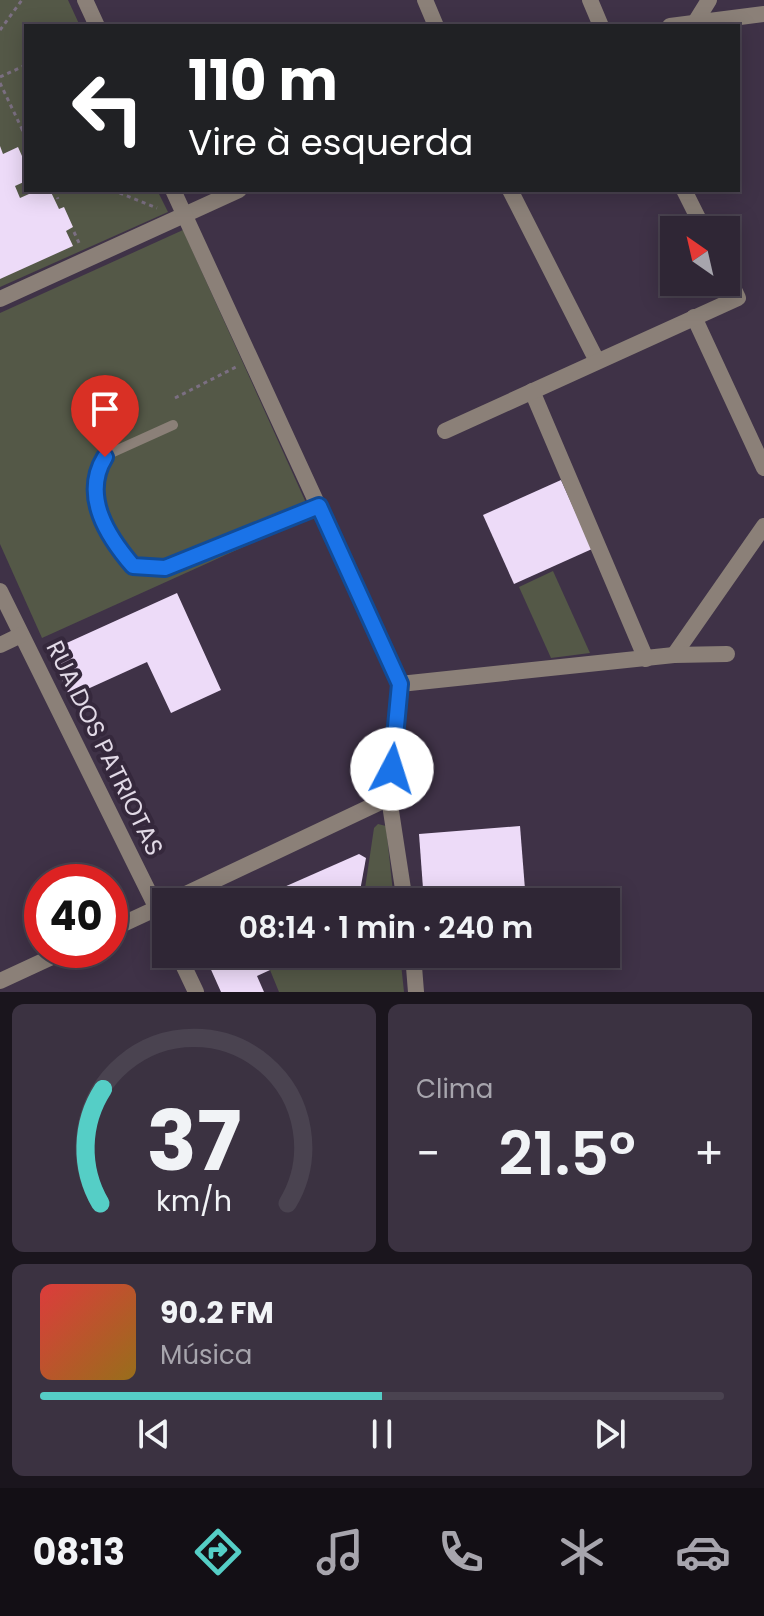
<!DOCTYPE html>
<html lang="pt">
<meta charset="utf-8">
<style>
body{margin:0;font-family:Poppins,sans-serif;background:#3b3241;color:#f1f3f6;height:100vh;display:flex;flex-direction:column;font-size:30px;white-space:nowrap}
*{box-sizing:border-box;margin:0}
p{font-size:26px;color:#a7a5ad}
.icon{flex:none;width:44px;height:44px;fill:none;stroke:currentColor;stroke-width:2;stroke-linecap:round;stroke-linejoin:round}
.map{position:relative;height:992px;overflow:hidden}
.details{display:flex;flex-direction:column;gap:12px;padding:12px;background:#1a151d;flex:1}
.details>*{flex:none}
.top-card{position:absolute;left:24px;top:24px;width:716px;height:168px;border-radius:0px;box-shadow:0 4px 20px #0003,0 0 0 2px #4a4350;background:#202124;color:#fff;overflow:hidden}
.needle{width:52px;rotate:326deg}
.buttons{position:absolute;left:660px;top:216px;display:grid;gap:16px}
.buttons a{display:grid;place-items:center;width:80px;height:80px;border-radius:0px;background:#2f2635;box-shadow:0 4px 20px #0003,0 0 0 2px #4a4350;font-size:40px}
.speed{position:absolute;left:24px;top:864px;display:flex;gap:16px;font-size:40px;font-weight:700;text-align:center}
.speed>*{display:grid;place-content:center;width:104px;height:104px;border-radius:50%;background:#2f2635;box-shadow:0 4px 20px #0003,0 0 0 2px #4a4350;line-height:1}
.speed .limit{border:12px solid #d22;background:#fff;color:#111}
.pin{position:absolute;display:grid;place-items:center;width:68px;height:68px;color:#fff;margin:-82px -34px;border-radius:50% 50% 50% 0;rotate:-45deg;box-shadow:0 0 8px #0007}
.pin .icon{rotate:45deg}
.me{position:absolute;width:88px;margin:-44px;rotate:5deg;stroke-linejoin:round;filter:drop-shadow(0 0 6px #0008)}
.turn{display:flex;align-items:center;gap:28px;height:168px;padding:0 32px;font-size:36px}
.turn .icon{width:104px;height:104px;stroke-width:2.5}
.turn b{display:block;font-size:56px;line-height:68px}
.big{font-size:60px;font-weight:600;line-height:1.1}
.details .tile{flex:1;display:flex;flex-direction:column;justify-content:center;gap:12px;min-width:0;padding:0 28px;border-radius:12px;background:#3b3241}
.details .dial{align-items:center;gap:0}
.dial svg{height:208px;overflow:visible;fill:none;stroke:#4a4350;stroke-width:7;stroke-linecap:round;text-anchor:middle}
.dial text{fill:#f1f3f6;stroke:none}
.song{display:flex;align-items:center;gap:24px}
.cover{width:96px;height:96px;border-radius:12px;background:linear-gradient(135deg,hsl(0 70% 55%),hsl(40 70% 35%))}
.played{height:8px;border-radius:4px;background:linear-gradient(90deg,#55cec6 50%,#4a4350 50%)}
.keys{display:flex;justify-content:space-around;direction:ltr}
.heat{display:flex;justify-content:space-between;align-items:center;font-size:44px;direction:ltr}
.details .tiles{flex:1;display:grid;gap:12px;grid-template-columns:1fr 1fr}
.tile:last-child{grid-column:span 2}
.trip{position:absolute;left:152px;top:888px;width:468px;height:80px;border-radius:0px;background:#2f2635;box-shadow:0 4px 20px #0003,0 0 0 2px #4a4350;font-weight:600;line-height:80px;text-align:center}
.menu{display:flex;height:128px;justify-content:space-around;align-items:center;background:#130f15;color:#a7a5ad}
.menu .icon{width:56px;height:56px}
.menu .active{color:#55cec6}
.menu b{font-size:36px;color:#f1f3f6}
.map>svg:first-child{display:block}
.green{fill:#545847}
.building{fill:#eddbf8}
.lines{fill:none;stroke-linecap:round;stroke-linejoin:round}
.path{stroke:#7b6f82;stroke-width:3;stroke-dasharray:4 4;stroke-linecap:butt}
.service{stroke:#8b8078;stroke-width:10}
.minor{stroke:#8b8078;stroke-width:16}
.tertiary{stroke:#8b8078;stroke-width:16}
.route-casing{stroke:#114b97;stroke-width:20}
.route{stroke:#1a73e8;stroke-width:14}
.labels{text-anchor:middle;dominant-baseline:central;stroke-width:8;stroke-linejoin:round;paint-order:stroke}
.street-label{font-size:24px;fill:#e1d9e6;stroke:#35283c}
</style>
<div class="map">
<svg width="764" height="992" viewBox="0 0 764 992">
<rect width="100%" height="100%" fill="#3f3247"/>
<g class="green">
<polygon points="0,0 68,0 80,26 26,26 26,190 157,190 168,212 0,287"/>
<polygon points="183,230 312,516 42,638 0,544 0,313"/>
<polygon points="553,571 590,653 551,658 519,587"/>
<polygon points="378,824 386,826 394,902 363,902 374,828"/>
<polygon points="305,954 400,954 404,992 279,992 270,970"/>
</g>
<g class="building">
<polygon points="0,146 3,154 18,147 26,165 26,181 15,186 20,198 38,190 50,190 59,209 64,207 73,227 66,231 73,246 0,279"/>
<polygon points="561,480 592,549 514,584 483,515"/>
<polygon points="177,593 221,690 171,713 147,662 70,697 49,651"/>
<polygon points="520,826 526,902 424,902 419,834"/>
<polygon points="359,854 366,858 358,902 250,902"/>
<polygon points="204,954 305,954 257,976 264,992 221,992"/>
</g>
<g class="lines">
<g class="path">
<polyline points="0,30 22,0"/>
<polyline points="0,77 26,65"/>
<polyline points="0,83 22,129 26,127"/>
<polyline points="22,129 26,136"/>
<polyline points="54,190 58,199"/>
<polyline points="112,190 157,208"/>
<polyline points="74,232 80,245"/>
<polyline points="175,398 236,367"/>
</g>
<polyline class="service" points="173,425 111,453 100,467 96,503 103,525 133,566 165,568 319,506"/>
<g class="minor">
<polyline points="425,0 436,26"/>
<polyline points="590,0 601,26"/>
<polyline points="696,21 709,0"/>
<polyline points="670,26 764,14"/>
<polyline points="510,190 597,361"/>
<polyline points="684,190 704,230"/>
<polyline points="0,299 239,190"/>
<polyline points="694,317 764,468"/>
<polyline points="532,391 646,659"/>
<polyline points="445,431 738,298 726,273"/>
<polyline points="0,591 166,927"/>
<polyline points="0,645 21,635"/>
<polyline points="674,655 764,526"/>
<polyline points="400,684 674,655 727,654"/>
<polyline points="169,902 389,798"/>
<polyline points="110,930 166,904"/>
<polyline points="178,954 196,992"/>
<polyline points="0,981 67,950"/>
</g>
<g class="tertiary">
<polyline points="85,0 97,26"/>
<polyline points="173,190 400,684 389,798 405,902"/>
<polyline points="413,954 416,992"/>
</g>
</g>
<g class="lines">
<defs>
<path id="route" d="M105,457C81,496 108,537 133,566L165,568L319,506L400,684L392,769"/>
</defs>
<use href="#route" class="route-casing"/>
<use href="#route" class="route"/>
</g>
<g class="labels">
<g class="street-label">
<text transform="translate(105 748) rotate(64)">RUA DOS PATRIOTAS</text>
</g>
</g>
</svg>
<div class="buttons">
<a><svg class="needle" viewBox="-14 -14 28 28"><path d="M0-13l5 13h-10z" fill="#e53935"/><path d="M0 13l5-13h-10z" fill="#a7a5ad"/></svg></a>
</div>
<div class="speed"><div class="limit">40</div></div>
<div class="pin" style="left:105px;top:457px;background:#d93025"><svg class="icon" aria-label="arrive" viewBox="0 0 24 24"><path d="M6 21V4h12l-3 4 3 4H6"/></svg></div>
<svg class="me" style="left:392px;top:769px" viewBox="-20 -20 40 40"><circle r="19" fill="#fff"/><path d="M0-13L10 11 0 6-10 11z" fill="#1a73e8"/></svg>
<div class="trip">08:14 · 1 min · 240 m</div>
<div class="top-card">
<div class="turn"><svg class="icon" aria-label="left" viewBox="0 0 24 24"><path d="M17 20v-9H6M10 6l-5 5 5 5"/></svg><div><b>110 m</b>Vire à esquerda</div></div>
</div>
</div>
<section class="details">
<div class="tiles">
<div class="tile dial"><svg viewBox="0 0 100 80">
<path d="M14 69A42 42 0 1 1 86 69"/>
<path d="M14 69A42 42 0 0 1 15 25" stroke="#55cec6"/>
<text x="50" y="56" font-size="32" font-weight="700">37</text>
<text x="50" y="72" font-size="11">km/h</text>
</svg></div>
<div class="tile"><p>Clima</p>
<div class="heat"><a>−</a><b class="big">21.5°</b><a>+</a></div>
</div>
<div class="tile">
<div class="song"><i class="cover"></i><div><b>90.2 FM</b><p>Música</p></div></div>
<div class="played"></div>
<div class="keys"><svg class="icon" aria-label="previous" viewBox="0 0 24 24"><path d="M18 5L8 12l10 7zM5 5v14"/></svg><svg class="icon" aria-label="pause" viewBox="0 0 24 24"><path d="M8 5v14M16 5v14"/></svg><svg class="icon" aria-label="next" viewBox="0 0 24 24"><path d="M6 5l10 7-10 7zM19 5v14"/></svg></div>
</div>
</div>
</section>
<nav class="menu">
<b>08:13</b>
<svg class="icon active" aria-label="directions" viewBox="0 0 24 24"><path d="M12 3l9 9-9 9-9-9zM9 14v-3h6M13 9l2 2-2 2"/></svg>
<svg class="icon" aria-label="music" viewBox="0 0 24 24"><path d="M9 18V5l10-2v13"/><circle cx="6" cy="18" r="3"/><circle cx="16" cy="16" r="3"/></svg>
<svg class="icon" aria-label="phone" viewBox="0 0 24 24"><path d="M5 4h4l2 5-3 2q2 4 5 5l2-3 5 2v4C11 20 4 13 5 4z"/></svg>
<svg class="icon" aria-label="climate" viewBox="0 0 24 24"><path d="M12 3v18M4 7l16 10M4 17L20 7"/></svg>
<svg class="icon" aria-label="car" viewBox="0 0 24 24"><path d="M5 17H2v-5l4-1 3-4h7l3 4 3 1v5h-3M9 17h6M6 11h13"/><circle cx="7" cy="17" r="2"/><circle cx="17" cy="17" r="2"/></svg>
</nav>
